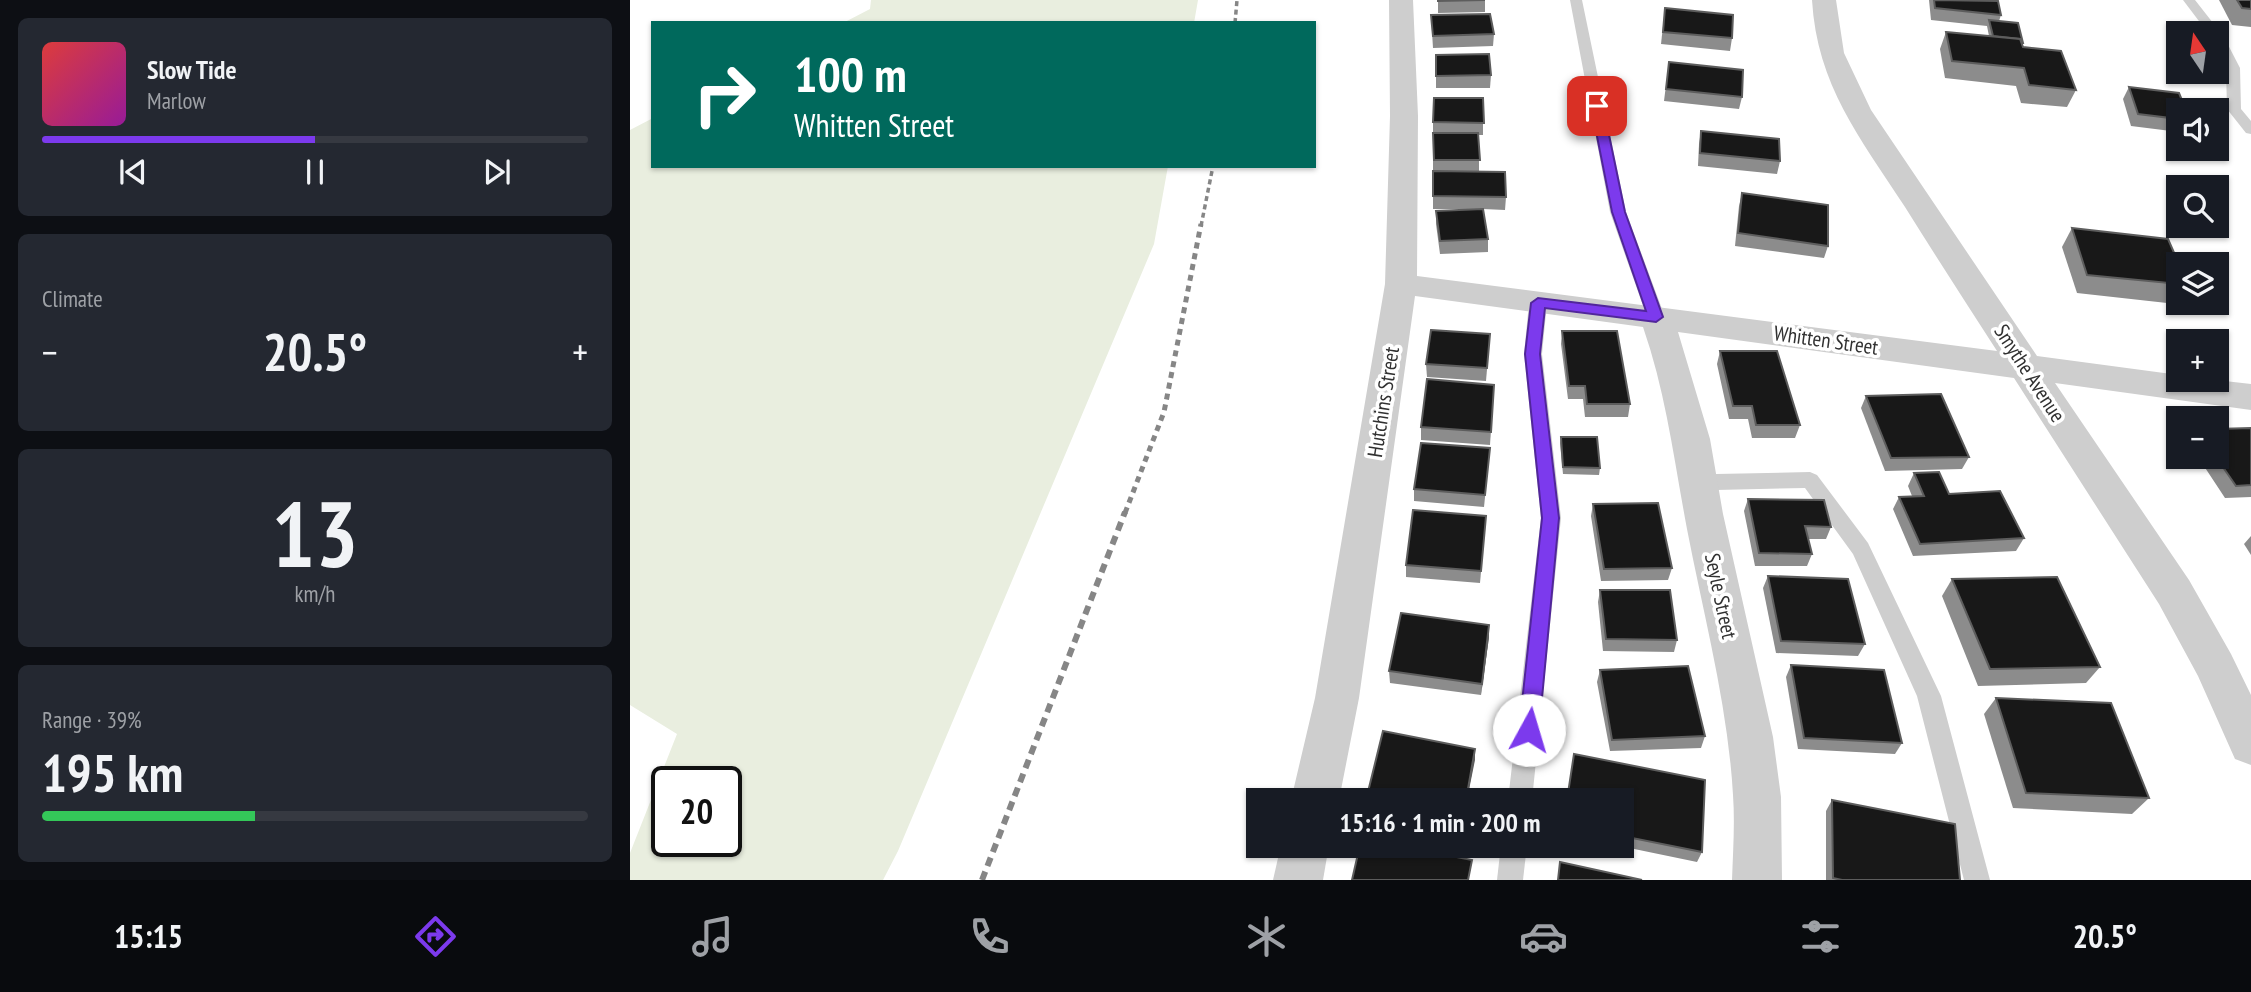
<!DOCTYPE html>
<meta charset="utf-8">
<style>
body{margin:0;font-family:"PT Sans Narrow",sans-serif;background:#242831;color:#f1f3f6;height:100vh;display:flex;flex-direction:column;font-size:26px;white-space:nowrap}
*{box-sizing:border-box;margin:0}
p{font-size:23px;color:#9ea1a6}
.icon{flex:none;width:38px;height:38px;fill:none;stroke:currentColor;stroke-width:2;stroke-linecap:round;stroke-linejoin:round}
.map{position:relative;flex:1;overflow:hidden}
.sheet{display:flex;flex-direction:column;gap:18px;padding:18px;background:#0d0f14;width:630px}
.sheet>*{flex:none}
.top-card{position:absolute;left:21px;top:21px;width:665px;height:147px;border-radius:0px;box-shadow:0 2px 5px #0004;background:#00695c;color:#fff;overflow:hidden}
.needle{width:46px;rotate:347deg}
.tools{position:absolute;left:1536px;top:21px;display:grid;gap:14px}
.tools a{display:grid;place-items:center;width:63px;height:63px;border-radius:0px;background:#171b24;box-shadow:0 2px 5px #0004;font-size:35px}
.speed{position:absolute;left:21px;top:766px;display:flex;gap:14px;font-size:35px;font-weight:700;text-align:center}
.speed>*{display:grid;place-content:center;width:91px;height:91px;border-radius:50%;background:#171b24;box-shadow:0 2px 5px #0004;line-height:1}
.speed .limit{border:4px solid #111;border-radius:10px;background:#fff;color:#111}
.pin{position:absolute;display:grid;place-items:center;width:60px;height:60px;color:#fff;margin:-30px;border-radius:14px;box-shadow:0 4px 10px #0006}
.me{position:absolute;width:77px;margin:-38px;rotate:6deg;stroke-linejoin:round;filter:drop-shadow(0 0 5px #0008)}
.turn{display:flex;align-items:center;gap:24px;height:147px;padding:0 28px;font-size:32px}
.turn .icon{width:91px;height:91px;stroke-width:2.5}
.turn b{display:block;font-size:49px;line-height:60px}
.big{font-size:52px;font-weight:700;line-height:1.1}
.sheet .tile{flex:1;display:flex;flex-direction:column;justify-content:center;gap:10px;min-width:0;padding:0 24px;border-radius:10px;background:#242831}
.sheet .dial{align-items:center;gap:0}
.dial b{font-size:91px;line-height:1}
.song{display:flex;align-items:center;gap:21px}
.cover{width:84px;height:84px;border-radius:10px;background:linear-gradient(135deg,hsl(0 70% 55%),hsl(300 70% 35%))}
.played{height:7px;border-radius:4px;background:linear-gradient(90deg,#7c3aed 50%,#363941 50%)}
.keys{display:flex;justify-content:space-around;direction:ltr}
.heat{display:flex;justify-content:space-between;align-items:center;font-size:38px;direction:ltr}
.charge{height:10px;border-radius:5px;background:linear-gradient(90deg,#34c759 39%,#363941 0)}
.trip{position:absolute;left:616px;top:788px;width:388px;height:70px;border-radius:0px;background:#171b24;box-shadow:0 2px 5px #0004;font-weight:700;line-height:70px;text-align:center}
.menu{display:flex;height:112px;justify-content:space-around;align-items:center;background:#090b0e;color:#9ea1a6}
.menu .icon{width:49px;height:49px}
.menu .current{color:#7c3aed}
.menu b{font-size:32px;color:#f1f3f6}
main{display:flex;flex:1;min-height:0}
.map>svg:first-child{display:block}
.green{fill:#e9eedf;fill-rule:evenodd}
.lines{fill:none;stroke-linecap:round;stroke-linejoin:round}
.lane{fill:#cecece;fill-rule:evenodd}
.street{fill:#cecece;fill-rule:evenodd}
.rail-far2{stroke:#868686;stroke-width:3.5;stroke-dasharray:5 3.5;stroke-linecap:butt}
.rail-far1{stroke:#868686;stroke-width:5;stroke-dasharray:6 5;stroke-linecap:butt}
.rail{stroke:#868686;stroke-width:6;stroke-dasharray:9 6;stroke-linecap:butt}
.wall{fill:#8c8c8c}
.shaded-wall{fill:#5d5d5d}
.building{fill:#181818;stroke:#5d5d5d;stroke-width:2}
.route{fill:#7c3aed;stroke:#51269a;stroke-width:2}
.labels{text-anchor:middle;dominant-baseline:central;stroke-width:7;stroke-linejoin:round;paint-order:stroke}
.street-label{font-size:21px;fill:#313131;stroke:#fff}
</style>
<main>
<section class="sheet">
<div class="tile">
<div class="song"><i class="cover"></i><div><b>Slow Tide</b><p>Marlow</p></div></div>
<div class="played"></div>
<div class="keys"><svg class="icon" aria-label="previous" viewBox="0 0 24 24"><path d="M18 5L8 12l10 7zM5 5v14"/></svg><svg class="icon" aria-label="pause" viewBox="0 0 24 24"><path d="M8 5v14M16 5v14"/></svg><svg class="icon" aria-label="next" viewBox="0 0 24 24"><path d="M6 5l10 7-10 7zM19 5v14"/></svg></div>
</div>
<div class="tile"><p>Climate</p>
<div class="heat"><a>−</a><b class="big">20.5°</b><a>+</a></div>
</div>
<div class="tile dial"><b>13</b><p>km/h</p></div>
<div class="tile"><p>Range · 39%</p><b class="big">195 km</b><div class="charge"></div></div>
</section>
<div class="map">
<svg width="1621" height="880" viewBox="0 0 1621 880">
<rect width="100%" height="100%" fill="#fff"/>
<g class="green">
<polygon points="241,0 568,0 564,23 213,23 240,9"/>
<path d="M23,118V166H538L524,244L268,851L253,880H0V853L47,734L0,705V130ZM37,782H96V842H37Z"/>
</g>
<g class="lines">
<g class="lane">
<polygon points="940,0 952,0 996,212 1035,317 1026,323 1017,317 980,212"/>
<polygon points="1553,0 1565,0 1594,37 1610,68 1611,109 1621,121 1621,134 1616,133 1597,109 1596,68 1587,50 1587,33 1578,33"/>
<polygon points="908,297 917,303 912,354 931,518 902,800 878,800 911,518 894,354 899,303"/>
<polygon points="1070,470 1086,474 1180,472 1187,475 1238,543 1311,696 1360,880 1334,880 1287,696 1223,554 1175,488 1086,490 1063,483 1060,478 1063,473"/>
<polygon points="871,845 897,845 893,880 867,880"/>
</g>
<g class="street">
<path d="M759,0H783L788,116L787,276L1367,351C1336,303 1305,255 1275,207C1230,138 1187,85 1182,0H1206L1214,53L1241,110L1407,356L1549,375V380H1586L1621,384V410L1425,383L1559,580L1601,654L1621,695V765L1605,759L1568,676L1529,604L1384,378L1048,332L1080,439L1093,514L1143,737L1151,797L1152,880H1102C1103,852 1105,823 1103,795C1098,706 1074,617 1057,529C1044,460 1036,393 1013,327L785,296L729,698L709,800H661L685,698L755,284L760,116Z"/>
<polygon points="651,845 699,845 693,880 643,880"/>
</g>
<g class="rail-far2">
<polyline points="605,23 607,0"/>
<polyline points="571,226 583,166"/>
</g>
<polyline class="rail-far1" points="495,513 534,412 571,224"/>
<polyline class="rail" points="352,880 495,512"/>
</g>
<g class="wall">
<polygon points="808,0 855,0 855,12 808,13"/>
<polygon points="1299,0 1363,0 1371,15 1369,21 1393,43 1393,47 1446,90 1437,107 1391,103 1386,86 1315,78 1310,49 1316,32 1359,36 1357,26 1301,20"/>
<polygon points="1589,0 1621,0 1621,27 1602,25"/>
<polygon points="1035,8 1102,38 1100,51 1031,44"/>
<polygon points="801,15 864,34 863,46 803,48"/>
<polygon points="806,55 861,75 860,88 806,88"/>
<polygon points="1039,62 1112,97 1109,109 1034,101"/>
<polygon points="1499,87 1549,119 1549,132 1501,126 1493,99"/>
<polygon points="853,98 853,135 849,135 849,172 876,197 875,210 853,209 858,239 858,252 810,254 806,224 806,211 843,209 803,209 803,122"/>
<polygon points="1071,131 1150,161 1147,174 1068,166 1069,144"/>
<polygon points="1112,193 1198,246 1194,258 1105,246 1109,206"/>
<polygon points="1442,228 1549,264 1549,300 1546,304 1447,293 1432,247"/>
<polygon points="932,331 1000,404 998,417 955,417 953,399 938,399 931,344"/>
<polygon points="859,346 856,381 797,377 796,364"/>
<polygon points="1090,351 1170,425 1165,438 1122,438 1118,419 1099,419 1087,364"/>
<polygon points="864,385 860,445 791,440 791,427"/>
<polygon points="1236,396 1339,457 1332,469 1255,471 1231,408"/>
<polygon points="1621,428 1621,497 1595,498 1568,457 1587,457"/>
<polygon points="931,437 970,468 969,475 933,474 930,443"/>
<polygon points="860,448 854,507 784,501 784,489"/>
<polygon points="1284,473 1394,538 1386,551 1283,556 1263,509 1269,497 1282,496 1278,486"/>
<polygon points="1118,499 1201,527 1196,539 1178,539 1182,554 1177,566 1125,566 1114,511"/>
<polygon points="963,504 1042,568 1038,580 971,581 961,516"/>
<polygon points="856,516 850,583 776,577 776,565"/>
<polygon points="1621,536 1621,555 1614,544"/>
<polygon points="1138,576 1235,644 1228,656 1146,653 1133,588"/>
<polygon points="1322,579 1470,667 1456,683 1348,686 1312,596"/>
<polygon points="970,590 1047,640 1044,652 973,651 968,602"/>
<polygon points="859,637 851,695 760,683 759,671"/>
<polygon points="1161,665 1272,743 1265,754 1168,749 1156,677"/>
<polygon points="970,670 1075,736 1071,748 980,751 967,682"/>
<polygon points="1366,698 1519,798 1502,814 1383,808 1354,714"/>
<polygon points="944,754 1072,852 1067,862 985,845 992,845 992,800 937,800"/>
<polygon points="1202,800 1330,880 1196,880 1196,811"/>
</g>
<g class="shaded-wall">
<polygon points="859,625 859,637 851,695 852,684"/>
<polygon points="845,749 845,760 837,800 836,800"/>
</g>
<g class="building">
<polygon points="808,0 855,0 808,1"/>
<polygon points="1304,0 1368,1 1371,15 1305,8"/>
<polygon points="1607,0 1621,0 1621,9 1612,8"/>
<polygon points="1035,8 1103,15 1102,38 1033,32"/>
<polygon points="860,14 864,34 803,36 801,15"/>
<polygon points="1359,20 1388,23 1393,43 1392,43 1390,39 1363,36"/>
<polygon points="1316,32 1390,39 1393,47 1431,51 1446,90 1399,85 1394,68 1322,61"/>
<polygon points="859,54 861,75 806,76 806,55"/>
<polygon points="1039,62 1113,70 1112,97 1036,89"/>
<polygon points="1499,87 1549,93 1556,110 1549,110 1549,119 1508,114"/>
<polygon points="804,98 853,98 854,123 803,122"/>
<polygon points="1071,131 1149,139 1150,161 1070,153"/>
<polygon points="803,133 848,133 850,160 804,160"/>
<polygon points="803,171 875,172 876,197 803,196"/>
<polygon points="1112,193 1198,205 1198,246 1108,233"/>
<polygon points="853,209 858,239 810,241 806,211"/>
<polygon points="1442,228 1538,239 1549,264 1549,284 1457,275"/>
<polygon points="801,330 860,334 857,368 796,364"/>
<polygon points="932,331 987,331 1000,404 957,404 955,386 939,386"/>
<polygon points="1090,351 1147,351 1170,425 1126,425 1122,406 1103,406"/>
<polygon points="797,379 864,385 861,432 791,427"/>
<polygon points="1311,394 1339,457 1261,458 1236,396"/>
<polygon points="1621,428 1621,485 1606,486 1586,457 1587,457 1587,429"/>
<polygon points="931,437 967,437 970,468 933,467"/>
<polygon points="791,443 860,448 855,495 784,489"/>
<polygon points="1309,472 1319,494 1370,491 1394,538 1290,544 1269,497 1294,496 1284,473"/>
<polygon points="1118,499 1194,500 1201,527 1175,526 1182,554 1129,553"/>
<polygon points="1028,503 1042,568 974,569 963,504"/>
<polygon points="783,510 856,516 851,571 776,565"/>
<polygon points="1138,576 1218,579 1235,644 1151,641"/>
<polygon points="1427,577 1470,667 1360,669 1322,579"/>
<polygon points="970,590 1040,590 1047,640 976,639"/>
<polygon points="771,613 859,625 852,684 759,671"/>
<polygon points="1161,665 1254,670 1272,743 1174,738"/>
<polygon points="1058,666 1075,736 982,740 970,670"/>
<polygon points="1366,698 1481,703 1519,798 1396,793"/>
<polygon points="753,731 845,749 836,800 736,800"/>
<polygon points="944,754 1075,780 1072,852 992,836 992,800 937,800"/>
<polygon points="1202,800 1325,824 1330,880 1212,880 1203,878"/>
<polygon points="730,845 765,845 842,860 838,880 722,880"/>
<polygon points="930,862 1012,880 928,880"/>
</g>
<polygon class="route" points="967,103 973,106 995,212 1033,317 1026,322 915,308 910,354 929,518 909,730 906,736 899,739 892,736 889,730 912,518 895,354 901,303 908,298 1016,311 982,212 961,106"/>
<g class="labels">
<g class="street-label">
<text transform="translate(1196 340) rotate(8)">Whitten Street</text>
<text transform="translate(1400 373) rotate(57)">Smythe Avenue</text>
<text transform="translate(753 402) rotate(-81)">Hutchins Street</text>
<text transform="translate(1091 596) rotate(78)">Seyle Street</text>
</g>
</g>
</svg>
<div class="tools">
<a><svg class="needle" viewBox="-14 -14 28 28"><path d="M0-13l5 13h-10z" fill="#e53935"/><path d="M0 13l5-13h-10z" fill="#9ea1a6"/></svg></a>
<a><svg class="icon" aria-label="sound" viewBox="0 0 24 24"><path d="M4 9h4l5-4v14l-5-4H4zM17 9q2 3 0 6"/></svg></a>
<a><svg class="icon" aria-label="search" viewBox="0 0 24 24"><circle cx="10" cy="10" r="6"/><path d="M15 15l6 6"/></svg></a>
<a><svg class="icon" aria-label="layers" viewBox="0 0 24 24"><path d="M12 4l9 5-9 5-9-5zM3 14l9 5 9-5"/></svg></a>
<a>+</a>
<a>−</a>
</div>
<div class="speed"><div class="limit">20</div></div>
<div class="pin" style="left:967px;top:106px;background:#d93025"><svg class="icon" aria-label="arrive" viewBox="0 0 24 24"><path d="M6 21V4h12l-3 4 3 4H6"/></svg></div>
<svg class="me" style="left:899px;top:730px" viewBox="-20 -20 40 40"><circle r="19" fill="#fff"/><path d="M0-13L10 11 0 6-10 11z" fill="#7c3aed"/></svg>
<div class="trip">15:16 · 1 min · 200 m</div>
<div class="top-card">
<div class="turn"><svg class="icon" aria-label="right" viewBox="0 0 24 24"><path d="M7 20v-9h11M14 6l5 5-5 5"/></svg><div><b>100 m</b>Whitten Street</div></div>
</div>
</div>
</main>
<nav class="menu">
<b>15:15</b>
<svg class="icon current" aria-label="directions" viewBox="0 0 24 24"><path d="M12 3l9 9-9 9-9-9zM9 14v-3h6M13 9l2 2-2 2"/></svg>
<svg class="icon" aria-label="music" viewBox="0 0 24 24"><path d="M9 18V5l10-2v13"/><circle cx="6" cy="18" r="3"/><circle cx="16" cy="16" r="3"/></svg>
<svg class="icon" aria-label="phone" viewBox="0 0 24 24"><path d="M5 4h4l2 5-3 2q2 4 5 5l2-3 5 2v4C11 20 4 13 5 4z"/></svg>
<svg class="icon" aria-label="climate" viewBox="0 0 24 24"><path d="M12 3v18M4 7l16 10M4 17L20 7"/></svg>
<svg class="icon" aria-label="car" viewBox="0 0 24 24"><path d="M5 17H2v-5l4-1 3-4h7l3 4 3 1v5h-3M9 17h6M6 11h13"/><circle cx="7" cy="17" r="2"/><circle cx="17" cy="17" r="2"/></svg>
<svg class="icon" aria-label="filters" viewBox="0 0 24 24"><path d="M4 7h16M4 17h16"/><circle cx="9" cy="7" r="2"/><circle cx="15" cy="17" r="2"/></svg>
<b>20.5°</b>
</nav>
